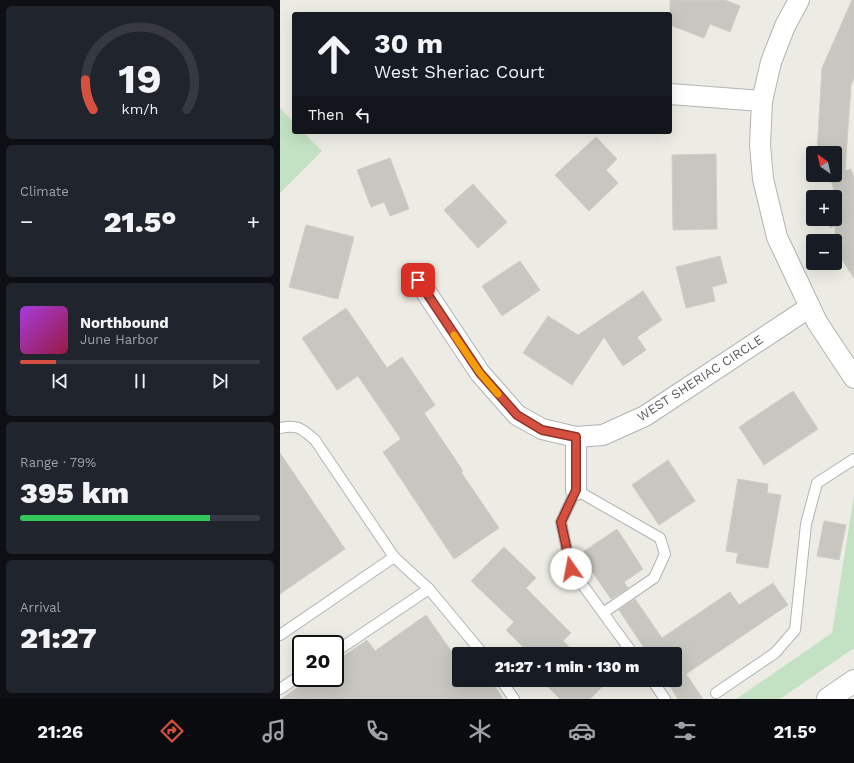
<!DOCTYPE html>
<meta charset="utf-8">
<style>
body{margin:0;font-family:"Work Sans",sans-serif;background:#20242c;color:#f1f3f6;height:100vh;display:flex;flex-direction:column;font-size:15px;white-space:nowrap}
*{box-sizing:border-box;margin:0}
p{font-size:13px;color:#9ea1a6}
.icon{flex:none;width:22px;height:22px;fill:none;stroke:currentColor;stroke-width:2;stroke-linecap:round;stroke-linejoin:round}
.map{position:relative;flex:1;overflow:hidden}
.drawer{display:flex;flex-direction:column;gap:6px;padding:6px;background:#0d0f14;width:280px}
.drawer>*{flex:none}
.banner{position:absolute;left:12px;top:12px;width:380px;height:122px;border-radius:4px;box-shadow:0 4px 16px #0002;background:#171b24;color:#f1f3f6;overflow:hidden}
.needle{width:26px;rotate:326deg}
.controls{position:absolute;left:526px;top:146px;display:grid;gap:8px}
.controls a{display:grid;place-items:center;width:36px;height:36px;border-radius:4px;background:#171b24;box-shadow:0 4px 16px #0002;font-size:20px}
.speed{position:absolute;left:12px;top:635px;display:flex;gap:8px;font-size:20px;font-weight:700;text-align:center}
.speed>*{display:grid;place-content:center;width:52px;height:52px;border-radius:50%;background:#171b24;box-shadow:0 4px 16px #0002;line-height:1}
.speed .limit{border:2px solid #111;border-radius:6px;background:#fff;color:#111}
.pin{position:absolute;display:grid;place-items:center;width:34px;height:34px;color:#fff;margin:-17px;border-radius:8px;box-shadow:0 2px 6px #0006}
.me{position:absolute;width:44px;margin:-22px;rotate:348deg;stroke-linejoin:round;filter:drop-shadow(0 0 3px #0008)}
.turn{display:flex;align-items:center;gap:14px;height:84px;padding:0 16px;font-size:18px}
.turn .icon{width:52px;height:52px;stroke-width:2.5}
.turn b{display:block;font-size:28px;line-height:34px}
.then{display:flex;align-items:center;height:38px;padding:0 16px;background:#0003;gap:8px;font-size:15px}
.big{font-size:30px;font-weight:800;line-height:1.1}
.drawer .tile{flex:1;display:flex;flex-direction:column;justify-content:center;gap:6px;min-width:0;padding:0 14px;border-radius:6px;background:#20242c}
.drawer .dial{align-items:center;gap:0}
.dial svg{height:104px;overflow:visible;fill:none;stroke:#363941;stroke-width:7;stroke-linecap:round;text-anchor:middle}
.dial text{fill:#f1f3f6;stroke:none}
.song{display:flex;align-items:center;gap:12px}
.cover{width:48px;height:48px;border-radius:6px;background:linear-gradient(135deg,hsl(280 70% 55%),hsl(340 70% 35%))}
.played{height:4px;border-radius:2px;background:linear-gradient(90deg,#d65040 15%,#363941 15%)}
.keys{display:flex;justify-content:space-around;direction:ltr}
.heat{display:flex;justify-content:space-between;align-items:center;font-size:22px;direction:ltr}
.charge{height:6px;border-radius:3px;background:linear-gradient(90deg,#34c759 79%,#363941 0)}
.trip{position:absolute;left:172px;top:647px;width:230px;height:40px;border-radius:4px;background:#171b24;box-shadow:0 4px 16px #0002;font-weight:800;line-height:40px;text-align:center}
.menu{display:flex;height:64px;justify-content:space-around;align-items:center;background:#090b0e;color:#9ea1a6}
.menu .icon{width:28px;height:28px}
.menu .on{color:#d65040}
.menu b{font-size:18px;color:#f1f3f6}
main{display:flex;flex:1;min-height:0}
.map>svg:first-child{display:block}
.green{fill:#c3e2c3}
.building{fill:#c8c6c0;stroke:#d1cdc3}
.lines{fill:none;stroke-linecap:round;stroke-linejoin:round}
.service-casing{stroke:#b1b3b7;stroke-width:12}
.minor-casing{stroke:#b1b3b7;stroke-width:22}
.secondary-casing{stroke:#b3b5b9;stroke-width:24}
.service{stroke:#fff;stroke-width:10}
.minor{stroke:#fff;stroke-width:20}
.secondary{stroke:#fff;stroke-width:22}
.route-casing{stroke:#8b342a;stroke-width:10}
.route{stroke:#d65040;stroke-width:7}
.slow{stroke:#f59e0b;stroke-width:7}
.labels{text-anchor:middle;dominant-baseline:central;stroke-width:3;stroke-linejoin:round;paint-order:stroke}
.street-label{font-size:13px;fill:#5c5e62;stroke:#fff}
</style>
<main>
<section class="drawer">
<div class="tile dial"><svg viewBox="0 0 100 80">
<path d="M14 69A42 42 0 1 1 86 69"/>
<path d="M14 69A42 42 0 0 1 8 46" stroke="#d65040"/>
<text x="50" y="56" font-size="32" font-weight="700">19</text>
<text x="50" y="72" font-size="11">km/h</text>
</svg></div>
<div class="tile"><p>Climate</p>
<div class="heat"><a>−</a><b class="big">21.5°</b><a>+</a></div>
</div>
<div class="tile">
<div class="song"><i class="cover"></i><div><b>Northbound</b><p>June Harbor</p></div></div>
<div class="played"></div>
<div class="keys"><svg class="icon" aria-label="previous" viewBox="0 0 24 24"><path d="M18 5L8 12l10 7zM5 5v14"/></svg><svg class="icon" aria-label="pause" viewBox="0 0 24 24"><path d="M8 5v14M16 5v14"/></svg><svg class="icon" aria-label="next" viewBox="0 0 24 24"><path d="M6 5l10 7-10 7zM19 5v14"/></svg></div>
</div>
<div class="tile"><p>Range · 79%</p><b class="big">395 km</b><div class="charge"></div></div>
<div class="tile"><p>Arrival</p><b class="big">21:27</b></div>
</section>
<div class="map">
<svg width="574" height="699" viewBox="0 0 574 699">
<rect width="100%" height="100%" fill="#ecebe4"/>
<g class="green">
<polygon points="0,108 14,123 14,132 23,132 42,151 0,193"/>
<polygon points="574,496 574,648 500,699 456,699 552,633"/>
</g>
<g class="building">
<polygon points="390,0 445,0 460,6 450,32 430,24 424,38 390,25"/>
<polygon points="572,0 574,0 574,78 571,85 565,171 571,169 574,178 574,278 555,249 555,226 550,228 547,219 555,219 555,197 541,197 541,195 554,191 550,175 555,175 555,153 537,153 542,68"/>
<polygon points="316,137 337,159 326,170 338,183 309,211 275,175"/>
<polygon points="436,154 437,229 393,230 392,155"/>
<polygon points="110,158 129,209 110,216 104,202 91,207 77,170"/>
<polygon points="193,184 227,222 198,248 164,210"/>
<polygon points="26,225 74,237 58,299 9,287"/>
<polygon points="440,256 447,283 432,287 435,301 406,308 396,267"/>
<polygon points="240,261 260,290 222,316 202,286"/>
<polygon points="363,291 382,320 357,337 366,350 343,366 324,337 292,385 243,353 268,316 298,335"/>
<polygon points="66,308 107,368 122,357 142,386 155,405 144,413 183,471 181,472 219,528 174,559 103,452 121,439 78,376 57,390 22,338"/>
<polygon points="513,391 538,429 484,465 459,427"/>
<polygon points="0,453 65,549 0,594"/>
<polygon points="388,460 415,501 379,525 352,485"/>
<polygon points="458,479 488,484 487,493 501,495 488,568 456,563 458,553 446,551"/>
<polygon points="544,521 566,525 559,560 537,556"/>
<polygon points="337,529 363,569 344,582 348,588 331,599 300,554"/>
<polygon points="224,547 256,578 246,588 291,633 283,641 297,654 250,654 226,630 234,622 191,581"/>
<polygon points="493,583 508,605 406,674 423,699 398,699 386,680 395,680 395,654 368,654 339,610 355,599 382,638 450,592 459,605"/>
<polygon points="146,615 179,662 179,680 211,680 223,699 1,699 31,678 55,678 55,662 87,640 95,651"/>
<polygon points="262,680 323,680 326,683 310,699 280,699 262,681"/>
</g>
<g class="lines">
<defs>
<g id="service">
<path d="M0,428C18,424 22,429 35,440L114,557L0,635"/>
<polyline points="114,557 149,589"/>
<polyline points="323,613 374,578 385,554 380,538 296,490 281,522 291,569 353,654"/>
<polyline points="55,652 149,589 203,654"/>
<polyline points="221,680 234,699"/>
<polyline points="372,680 385,699"/>
<polyline points="0,689 21,675"/>
<polyline points="436,693 495,653 515,630 526,524 537,483 574,459"/>
</g>
<g id="minor">
<polyline points="519,0 505,26 491,62 482,101 480,145 483,179 497,237 537,322 574,378"/>
<polyline points="390,94 482,101"/>
<polyline points="138,280 200,373 237,415 262,429 296,437 323,435 365,416 530,307"/>
<polyline points="296,490 296,437"/>
</g>
<polyline id="secondary" points="548,699 574,681"/>
</defs>
<use href="#service" class="service-casing"/>
<use href="#minor" class="minor-casing"/>
<use href="#secondary" class="secondary-casing"/>
<use href="#service" class="service"/>
<use href="#minor" class="minor"/>
<use href="#secondary" class="secondary"/>
</g>
<g class="lines">
<defs>
<polyline id="route" points="138,280 200,373 237,415 262,430 296,437 296,490 281,522 291,569"/>
</defs>
<use href="#route" class="route-casing"/>
<use href="#route" class="route"/>
<polyline class="slow" points="174,335 200,373 218,394"/>
</g>
<g class="labels">
<g class="street-label">
<text transform="translate(420 378) rotate(-33)">WEST SHERIAC CIRCLE</text>
</g>
</g>
</svg>
<div class="controls">
<a><svg class="needle" viewBox="-14 -14 28 28"><path d="M0-13l5 13h-10z" fill="#e53935"/><path d="M0 13l5-13h-10z" fill="#9ea1a6"/></svg></a>
<a>+</a>
<a>−</a>
</div>
<div class="speed"><div class="limit">20</div></div>
<div class="pin" style="left:138px;top:280px;background:#d93025"><svg class="icon" aria-label="arrive" viewBox="0 0 24 24"><path d="M6 21V4h12l-3 4 3 4H6"/></svg></div>
<svg class="me" style="left:291px;top:569px" viewBox="-20 -20 40 40"><circle r="19" fill="#fff"/><path d="M0-13L10 11 0 6-10 11z" fill="#d65040"/></svg>
<div class="trip">21:27 · 1 min · 130 m</div>
<div class="banner">
<div class="turn"><svg class="icon" aria-label="ahead" viewBox="0 0 24 24"><path d="M12 20V5M6 11l6-6 6 6"/></svg><div><b>30 m</b>West Sheriac Court</div></div>
<div class="then">Then<svg class="icon" aria-label="left" viewBox="0 0 24 24"><path d="M17 20v-9H6M10 6l-5 5 5 5"/></svg></div>
</div>
</div>
</main>
<nav class="menu">
<b>21:26</b>
<svg class="icon on" aria-label="directions" viewBox="0 0 24 24"><path d="M12 3l9 9-9 9-9-9zM9 14v-3h6M13 9l2 2-2 2"/></svg>
<svg class="icon" aria-label="music" viewBox="0 0 24 24"><path d="M9 18V5l10-2v13"/><circle cx="6" cy="18" r="3"/><circle cx="16" cy="16" r="3"/></svg>
<svg class="icon" aria-label="phone" viewBox="0 0 24 24"><path d="M5 4h4l2 5-3 2q2 4 5 5l2-3 5 2v4C11 20 4 13 5 4z"/></svg>
<svg class="icon" aria-label="climate" viewBox="0 0 24 24"><path d="M12 3v18M4 7l16 10M4 17L20 7"/></svg>
<svg class="icon" aria-label="car" viewBox="0 0 24 24"><path d="M5 17H2v-5l4-1 3-4h7l3 4 3 1v5h-3M9 17h6M6 11h13"/><circle cx="7" cy="17" r="2"/><circle cx="17" cy="17" r="2"/></svg>
<svg class="icon" aria-label="filters" viewBox="0 0 24 24"><path d="M4 7h16M4 17h16"/><circle cx="9" cy="7" r="2"/><circle cx="15" cy="17" r="2"/></svg>
<b>21.5°</b>
</nav>
